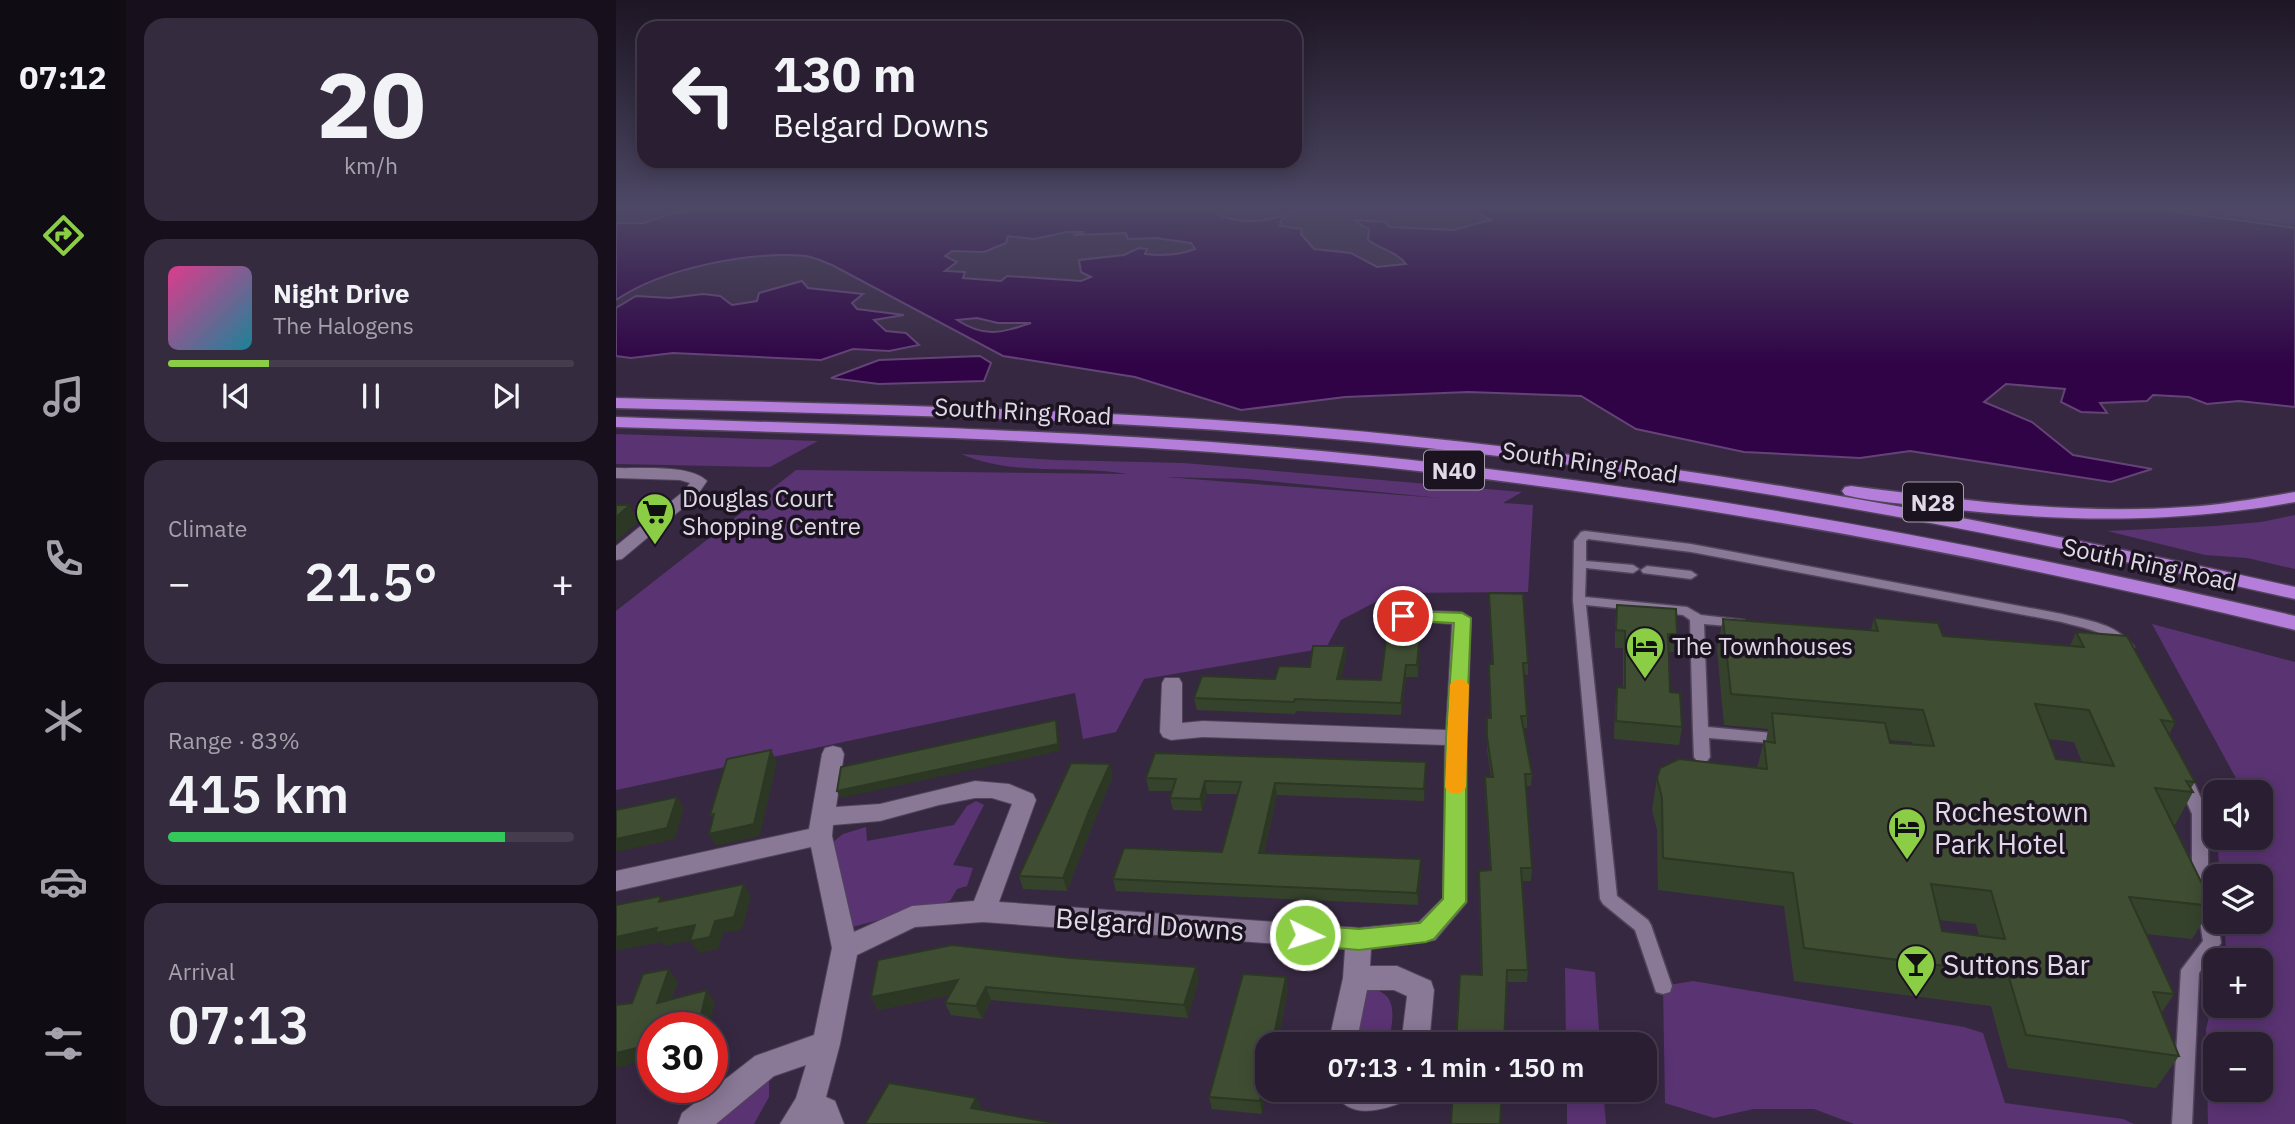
<!DOCTYPE html>
<meta charset="utf-8">
<style>
body{margin:0;font-family:"IBM Plex Sans",sans-serif;background:#352b3e;color:#f1f3f6;height:100vh;display:flex;flex-direction:column;font-size:26px;white-space:nowrap}
*{box-sizing:border-box;margin:0}
p{font-size:23px;color:#a5a2ac}
.icon{flex:none;width:38px;height:38px;fill:none;stroke:currentColor;stroke-width:2;stroke-linecap:round;stroke-linejoin:round}
.map{position:relative;flex:1;overflow:hidden}
.drawer{display:flex;flex-direction:column;gap:18px;padding:18px;background:#17101c;width:490px}
.drawer>*{flex:none}
.banner{position:absolute;left:21px;top:21px;width:665px;height:147px;border-radius:21px;box-shadow:0 4px 18px #0003,0 0 0 2px #453c4d;background:#291e32;color:#f1f3f6;overflow:hidden}
.tools{position:absolute;left:1587px;top:780px;display:grid;gap:14px}
.tools a{display:grid;place-items:center;width:70px;height:70px;border-radius:14px;background:#291e32;box-shadow:0 4px 18px #0003,0 0 0 2px #453c4d;font-size:35px}
.speed{position:absolute;left:21px;top:1012px;display:flex;gap:14px;font-size:35px;font-weight:700;text-align:center}
.speed>*{display:grid;place-content:center;width:91px;height:91px;border-radius:50%;background:#291e32;box-shadow:0 4px 18px #0003,0 0 0 2px #453c4d;line-height:1}
.speed .limit{border:10px solid #d22;background:#fff;color:#111}
.pin{position:absolute;display:grid;place-items:center;width:60px;height:60px;color:#fff;margin:-30px;border:4px solid #fff;border-radius:50%;box-shadow:0 2px 7px #0007}
.me{position:absolute;width:77px;margin:-38px;rotate:94deg;stroke-linejoin:round;filter:drop-shadow(0 0 5px #0008)}
.turn{display:flex;align-items:center;gap:24px;height:147px;padding:0 21px;font-size:32px}
.turn .icon{width:91px;height:91px;stroke-width:2.5}
.turn b{display:block;font-size:49px;line-height:60px}
.big{font-size:52px;font-weight:600;line-height:1.1}
.drawer .widget{flex:1;display:flex;flex-direction:column;justify-content:center;gap:10px;min-width:0;padding:0 24px;border-radius:21px;background:#352b3e}
.drawer .dial{align-items:center;gap:0}
.dial b{font-size:91px;line-height:1}
.song{display:flex;align-items:center;gap:21px}
.cover{width:84px;height:84px;border-radius:10px;background:linear-gradient(135deg,hsl(330 70% 55%),hsl(190 70% 35%))}
.played{height:7px;border-radius:4px;background:linear-gradient(90deg,#8bce46 25%,#453c4d 25%)}
.keys{display:flex;justify-content:space-around;direction:ltr}
.heat{display:flex;justify-content:space-between;align-items:center;font-size:38px;direction:ltr}
.charge{height:10px;border-radius:5px;background:linear-gradient(90deg,#34c759 83%,#453c4d 0)}
.trip{position:absolute;left:639px;top:1032px;width:402px;height:70px;border-radius:21px;background:#291e32;box-shadow:0 4px 18px #0003,0 0 0 2px #453c4d;font-weight:600;line-height:70px;text-align:center}
main{display:flex;flex:1;min-height:0}
.menu{display:flex;flex-direction:column;width:126px;justify-content:space-around;align-items:center;background:#100c14;color:#a5a2ac}
.menu .icon{width:49px;height:49px}
.menu .on{color:#8bce46}
.menu b{font-size:32px;color:#f1f3f6}
.map>svg:first-child{display:block}
.green{fill:#5a3373;fill-rule:evenodd}
.water{fill:#2f0345;stroke:#644376;stroke-width:2;fill-rule:evenodd}
.lines{fill:none;stroke-linecap:round;stroke-linejoin:round}
.service-casing{stroke:#51445a;stroke-width:3}
.minor-casing{stroke:#51445a;stroke-width:2}
.trunk-casing{stroke:#51445a;stroke-width:3}
.service{fill:#897896;fill-rule:evenodd}
.minor{fill:#897896;fill-rule:evenodd}
.trunk{fill:#b57eda;fill-rule:evenodd}
.wall{fill:#36432c;fill-rule:evenodd}
.shaded-wall{fill:#2c3724}
.building{fill:#3f4e33;stroke:#2c3724;stroke-width:2;fill-rule:evenodd}
.route{fill:#8bce46;stroke:#5a862e;stroke-width:2}
.slow{fill:#f59e0b}
.labels{text-anchor:middle;dominant-baseline:central;stroke-width:7;stroke-linejoin:round;paint-order:stroke}
.shield{fill:#1b1420;stroke:#a69dac;stroke-width:2}
.shield-label{font-size:23px;font-weight:bold;fill:#e1d8e8}
.street-label{font-size:24px;fill:#e1d8e8;stroke:#1b1420}
.poi-label{font-size:24px;fill:#e1d8e8;stroke:#1b1420;text-anchor:start}
.near-poi-label{font-size:28px;fill:#e1d8e8;stroke:#1b1420;text-anchor:start}
.near-street-label{font-size:28px;fill:#e1d8e8;stroke:#1b1420}
</style>
<main>
<nav class="menu">
<b>07:12</b>
<svg class="icon on" aria-label="directions" viewBox="0 0 24 24"><path d="M12 3l9 9-9 9-9-9zM9 14v-3h6M13 9l2 2-2 2"/></svg>
<svg class="icon" aria-label="music" viewBox="0 0 24 24"><path d="M9 18V5l10-2v13"/><circle cx="6" cy="18" r="3"/><circle cx="16" cy="16" r="3"/></svg>
<svg class="icon" aria-label="phone" viewBox="0 0 24 24"><path d="M5 4h4l2 5-3 2q2 4 5 5l2-3 5 2v4C11 20 4 13 5 4z"/></svg>
<svg class="icon" aria-label="climate" viewBox="0 0 24 24"><path d="M12 3v18M4 7l16 10M4 17L20 7"/></svg>
<svg class="icon" aria-label="car" viewBox="0 0 24 24"><path d="M5 17H2v-5l4-1 3-4h7l3 4 3 1v5h-3M9 17h6M6 11h13"/><circle cx="7" cy="17" r="2"/><circle cx="17" cy="17" r="2"/></svg>
<svg class="icon" aria-label="filters" viewBox="0 0 24 24"><path d="M4 7h16M4 17h16"/><circle cx="9" cy="7" r="2"/><circle cx="15" cy="17" r="2"/></svg>
</nav>
<section class="drawer">
<div class="widget dial"><b>20</b><p>km/h</p></div>
<div class="widget">
<div class="song"><i class="cover"></i><div><b>Night Drive</b><p>The Halogens</p></div></div>
<div class="played"></div>
<div class="keys"><svg class="icon" aria-label="previous" viewBox="0 0 24 24"><path d="M18 5L8 12l10 7zM5 5v14"/></svg><svg class="icon" aria-label="pause" viewBox="0 0 24 24"><path d="M8 5v14M16 5v14"/></svg><svg class="icon" aria-label="next" viewBox="0 0 24 24"><path d="M6 5l10 7-10 7zM19 5v14"/></svg></div>
</div>
<div class="widget"><p>Climate</p>
<div class="heat"><a>−</a><b class="big">21.5°</b><a>+</a></div>
</div>
<div class="widget"><p>Range · 83%</p><b class="big">415 km</b><div class="charge"></div></div>
<div class="widget"><p>Arrival</p><b class="big">07:13</b></div>
</section>
<div class="map">
<svg width="1679" height="1124" viewBox="0 0 1679 1124">
<rect width="100%" height="100%" fill="#372842"/>
<g class="green">
<polygon points="1556,208 1679,208 1679,225"/>
<polygon points="0,434 202,441 154,467 0,464"/>
<path d="M345,454L439,460L568,463L906,492L887,503L917,505L912,592L777,593L725,620L710,648L528,679L500,732L467,739L459,693L0,790V611L180,470L511,474C455,464 399,477 345,454ZM549,477L630,479L824,498H823Z"/>
<polygon points="1679,515 1679,569 1631,558 1589,555 1491,531 1599,526 1645,522"/>
<path d="M1536,624L1679,662V1124H1592L1590,1029L1599,991L1600,1006H1645V961H1611L1608,922H1645V877H1604L1601,838H1645V793H1628ZM1600,1045H1645V1090H1600Z"/>
<polygon points="360,801 368,805 337,865 357,868 351,886 341,889 334,901 225,930 212,846 227,834 250,827 251,841 338,825 351,806"/>
<polygon points="949,968 979,972 984,1045 950,1045"/>
<polygon points="1077,981 1348,1027 1367,1033 1389,1103 1507,1119 1518,1124 1238,1124 1198,1109 1137,1109 1098,1118 1049,1103 1047,986"/>
<path d="M752,988C785,993 776,1018 773,1045H731L742,993Z"/>
<polygon points="153,1078 153,1097 138,1124 89,1124"/>
<polygon points="951,1090 987,1090 990,1124 951,1124"/>
</g>
<g class="water">
<path d="M91,208H591L613,211L601,214C622,223 644,223 665,216C675,212 680,208 691,208L665,220L664,226L686,229L685,234L698,249L735,253L761,267L790,264C781,252 764,249 752,240L753,229L737,220L769,222L773,227L837,230L875,220L852,208H1532L1679,228V407L1623,401L1591,404L1573,397L1537,395L1531,401L1484,403L1491,413L1465,412L1445,402L1449,389L1390,384L1368,402L1416,422L1457,455L1536,469L1495,482L1294,451L1244,458L1128,452L1020,429L965,396L852,392L729,397L625,410L519,377L387,356L216,265C208,262 198,257 190,256C134,251 47,268 0,300V223H28L53,214ZM451,232H469L458,235L510,233L512,239L540,238L575,243L579,249C563,255 546,256 529,254L531,249L523,248L508,255L463,260L465,272L475,277L465,281L391,276L385,281L347,278L349,272L329,271L341,262L329,256L336,251L368,252L390,243L392,236L418,239ZM361,318L382,323H415C384,333 369,338 341,320Z"/>
<polygon points="186,281 192,288 247,294 236,303 241,309 288,315 258,320 270,331 290,333 303,345 273,351 237,349 205,360 57,353 15,358 0,356 0,308 20,296 54,298 87,294 104,296 116,305 141,301 143,293"/>
<polygon points="364,356 375,363 368,381 263,384 215,378 263,360"/>
</g>
<g class="lines">
<defs>
<g id="service">
<path d="M969,531L1075,544L1446,614C1473,621 1500,623 1518,647L1516,650H1506C1488,630 1471,629 1446,622L1075,552L972,539L970,541V561L1017,565L1023,569L1017,573L970,568L969,597L1071,607L1085,615L1128,620L1130,623L1123,627L1088,624L1092,727L1167,734L1172,735L1174,739L1172,743L1167,744L1093,738L1094,757L1091,761L1086,763L1081,761L1078,757L1077,732L1074,620L1067,615L970,605L1001,896L1032,920L1035,925L1056,986L1054,992L1047,994L1040,992L1038,986L1019,930L987,904L984,899L957,600L958,541L965,532Z"/>
<polygon points="1031,566 1075,571 1081,575 1075,579 1027,573 1025,570"/>
<polygon points="1570,776 1576,778 1592,814 1592,868 1600,910 1600,922 1602,922 1605,943 1583,973 1576,1124 1556,1124 1565,970 1587,941 1576,868 1576,814 1562,782 1564,778"/>
</g>
<g id="minor">
<path d="M0,468C24,469 74,464 91,481L80,497L6,559L0,560V546L68,491L74,483L64,480L0,478Z"/>
<path d="M787,610L846,612L855,618L851,738V902L819,940L755,949L754,966H781L815,981L818,990L813,1045H785L791,996L778,990H751L740,1045H712L727,978L729,949L367,922L299,927L241,955L224,1044L210,1097L219,1101L228,1124H164L180,1098L190,1065L158,1076L100,1124H62L66,1113L139,1056L198,1035L216,948L195,847L0,891V871L193,829L206,754L209,748L217,746L225,748L228,754L220,807L264,804L359,781L393,784L417,794L420,800L383,902L743,928L803,922L827,898L829,745L587,737L555,740L547,737L544,732L546,683L549,678H563L566,683V723L587,721L830,730L836,624L780,620L778,616L780,612ZM359,798H376L396,804L358,901L296,906L238,932L216,836L217,825L264,821L323,805Z"/>
<path d="M718,1090H796L792,1100C766,1111 731,1121 718,1090Z"/>
</g>
<g id="trunk">
<path d="M0,398C261,405 522,409 782,435C1084,465 1383,521 1679,587V599C1383,532 1084,475 782,445C522,419 261,414 0,408Z"/>
<path d="M0,417C252,426 505,430 757,456C1068,488 1375,545 1679,616V630C1375,556 1068,499 757,466C506,440 252,435 0,427Z"/>
<path d="M1235,486C1345,500 1457,515 1569,507C1606,505 1642,498 1679,492V502C1558,524 1445,522 1324,508C1293,504 1259,502 1229,495L1226,491L1229,487Z"/>
</g>
</defs>
<use href="#service" class="service-casing"/>
<use href="#minor" class="minor-casing"/>
<use href="#trunk" class="trunk-casing"/>
<use href="#service" class="service"/>
<use href="#minor" class="minor"/>
<use href="#trunk" class="trunk"/>
</g>
<g class="wall">
<polygon points="873,593 912,663 912,675 908,674 911,716 911,728 907,728 916,774 915,786 910,786 916,868 915,881 905,881 912,970 911,982 890,982 865,975 863,883 874,870 869,789 869,777 875,777 871,749 871,718 874,718 873,664 876,664"/>
<polygon points="1001,605 1061,634 1058,652 1053,652 1054,692 1066,727 1063,745 998,739 999,705 1001,687 1007,688 1007,648 999,648 999,622"/>
<path d="M1258,618L1327,636L1454,646L1460,632L1559,722L1553,735L1579,782L1575,788L1577,792L1559,825L1557,824L1597,906L1576,939L1530,934L1558,994L1546,1012L1563,1056L1540,1088L1392,1068L1375,1006L1178,981L1168,906L1042,890L1041,830L1036,810L1041,778L1141,768L1148,741H1150L1152,729L1108,725L1101,649L1107,619L1255,630ZM1432,739L1458,742L1466,762L1440,759ZM1273,740L1296,742V744L1274,743ZM1323,920L1360,924L1363,936L1326,931Z"/>
<polygon points="804,645 802,677 790,677 785,715 680,711 679,714 581,710 578,698 659,679 694,667 729,646 730,658 724,679 765,680"/>
<polygon points="810,762 808,801 661,795 648,853 805,859 805,872 802,905 500,891 497,879 606,852 622,794 591,794 586,811 557,810 554,798 556,791 533,791 530,778"/>
<polygon points="497,776 477,824 451,891 407,889 403,876"/>
<polygon points="262,960 583,979 572,1018 375,1000 366,1019 335,1015 329,1003 334,995 262,1010 255,997"/>
<polygon points="672,989 661,1045 651,1045 646,1114 596,1109 593,1097"/>
</g>
<g class="shaded-wall">
<polygon points="14,505 22,522 0,541 0,517"/>
<polygon points="804,633 804,645 802,677 801,665"/>
<polygon points="729,646 730,658 722,690 721,679"/>
<polygon points="790,665 790,677 785,715 785,703"/>
<polygon points="440,720 442,726 444,751 224,798 221,791"/>
<polygon points="155,750 161,762 144,836 100,846 93,834"/>
<polygon points="810,762 810,775 808,801 808,789"/>
<polygon points="494,764 497,776 477,824 451,891 447,878 473,811"/>
<polygon points="589,781 591,794 586,811 584,799"/>
<polygon points="659,783 661,795 645,865 643,853"/>
<polygon points="61,797 68,808 59,839 0,852 0,839"/>
<polygon points="805,859 805,872 802,905 801,893"/>
<polygon points="128,884 135,897 126,930 107,933 102,949 83,953 74,941 99,921"/>
<polygon points="79,925 87,938 48,946 45,942 0,951 0,937 41,928"/>
<polygon points="580,967 583,979 572,1018 568,1005"/>
<polygon points="53,969 62,982 50,1015 41,1003"/>
<polygon points="670,977 672,989 661,1045 656,1045"/>
<polygon points="342,980 348,992 262,1010 255,997"/>
<polygon points="370,987 375,1000 366,1019 360,1006"/>
<polygon points="91,990 99,1003 93,1027 82,1027"/>
<polygon points="37,1044 37,1058 2,1068 0,1065 0,1053"/>
<polygon points="651,1067 651,1090 646,1114 644,1101"/>
<polygon points="360,1098 366,1110 355,1108"/>
</g>
<g class="building">
<polygon points="0,505 14,505 0,517"/>
<polygon points="873,593 907,594 912,663 907,663 911,716 905,716 916,774 909,774 916,868 905,868 912,970 891,970 888,1045 840,1045 844,974 866,975 863,871 875,870 869,777 877,777 871,737 871,718 875,718 873,664 877,664"/>
<polygon points="1001,605 1060,609 1061,634 1052,634 1054,692 1064,693 1066,727 1000,721 1001,687 1009,688 1009,631 1000,630"/>
<path d="M1258,618L1322,623L1327,636L1468,647L1460,632L1511,636L1559,722L1545,720L1579,782L1570,781L1577,792L1539,788L1597,906L1513,897L1558,994L1537,992L1563,1056L1410,1035L1392,974L1188,948L1177,873L1047,858L1046,798L1041,778L1044,768L1063,759L1151,769L1148,741L1159,743L1156,713L1269,723L1274,743L1318,746L1307,710L1115,694L1107,619L1262,631ZM1419,704L1473,710L1498,766L1440,759ZM1315,884L1375,891L1389,939L1326,931Z"/>
<polygon points="771,633 804,633 801,665 790,665 785,703 679,699 678,702 578,698 586,676 659,679 663,666 694,667 697,646 729,646 721,679 765,680"/>
<polygon points="440,720 442,744 221,791 225,767"/>
<polygon points="155,750 138,824 93,834 98,814 94,815 111,759"/>
<polygon points="539,753 810,762 808,789 659,783 643,853 805,859 801,893 497,879 508,848 606,852 625,782 589,781 584,799 554,798 560,779 530,778"/>
<polygon points="455,763 494,764 473,811 447,878 403,876"/>
<polygon points="61,797 51,828 0,839 0,810"/>
<polygon points="128,884 118,917 99,921 94,937 74,941 79,925 39,933 41,928 0,937 0,905 45,896 43,902"/>
<polygon points="336,945 455,958 580,967 568,1005 370,987 360,1006 329,1003 342,980 255,997 262,960"/>
<polygon points="53,969 41,1003 91,990 82,1027 37,1027 37,1044 0,1053 0,1005 16,1003 27,974"/>
<polygon points="627,974 670,977 656,1045 651,1045 651,1067 644,1101 593,1097"/>
<polygon points="273,1083 360,1098 355,1108 443,1124 249,1124"/>
<polygon points="837,1090 886,1090 884,1124 835,1124"/>
</g>
<linearGradient id="sky" x2="0" y2="1"><stop stop-color="#1e1624"/><stop offset="0.57" stop-color="#4d4865"/><stop offset="1" stop-color="#4d4865" stop-opacity="0"/></linearGradient>
<rect width="1679" height="365" fill="url(#sky)"/>
<polygon class="route" points="787,611 846,613 855,618 850,738 850,902 818,939 810,942 743,950 689,945 681,943 678,935 681,928 689,925 743,929 804,923 827,899 830,738 838,623 781,620 779,616 781,613"/>
<polygon class="slow" points="843,679 850,681 853,685 850,787 847,792 840,794 832,792 829,787 834,685 837,681"/>
<defs>
<symbol id="supermarket-pin" viewBox="-11 -11 22 30"><path d="M0 17L-7.5 6A9.5 9.5 0 1 1 7.5 6Z" fill="#8bce46" stroke="#1b1420"/><path d="M-6-5.5h2.5l.6 2H6L4.5 2H-2.5L-4.4-4H-6ZM-1.5 3.2a1.3 1.3 0 1 0 .1 0ZM3 3.2a1.3 1.3 0 1 0 .1 0Z" fill="#111"/></symbol>
<symbol id="hotel-pin" viewBox="-11 -11 22 30"><path d="M0 17L-7.5 6A9.5 9.5 0 1 1 7.5 6Z" fill="#8bce46" stroke="#1b1420"/><path d="M-6-4.5h1.5V1H6V5H4.5V3h-9V5H-6ZM-4 0a1.8 1.8 0 1 1 3.6 0ZM.5 0V-2.5h3Q6-2.5 6 0Z" fill="#111"/></symbol>
<symbol id="bar-pin" viewBox="-11 -11 22 30"><path d="M0 17L-7.5 6A9.5 9.5 0 1 1 7.5 6Z" fill="#8bce46" stroke="#1b1420"/><path d="M-6-5H6L.8 .8V4.5H3.5V6h-7V4.5H-.8V.8Z" fill="#111"/></symbol>
</defs>
<g fill-rule="evenodd">
<use href="#supermarket-pin" x="17" y="490" width="44" height="60"/>
<use href="#hotel-pin" x="1007" y="624" width="44" height="60"/>
<use href="#hotel-pin" x="1269" y="805" width="44" height="60"/>
<use href="#bar-pin" x="1278" y="942" width="44" height="60"/>
</g>
<g class="labels">
<g class="shield">
<rect x="808" y="450.5" width="60" height="39" rx="5"/>
<rect x="1287" y="482.5" width="60" height="39" rx="5"/>
</g>
<g class="shield-label">
<text x="838" y="470">N40</text>
<text x="1317" y="502">N28</text>
</g>
<g class="street-label">
<text transform="translate(407 411) rotate(3)">South Ring Road</text>
<text transform="translate(974 462) rotate(8)">South Ring Road</text>
<text transform="translate(1534 564) rotate(12)">South Ring Road</text>
</g>
<g class="poi-label">
<text x="66" y="498">Douglas Court<tspan x="66" dy="28">Shopping Centre</tspan></text>
<text x="1056" y="646">The Townhouses</text>
</g>
<g class="near-poi-label">
<text x="1318" y="811">Rochestown<tspan x="1318" dy="32">Park Hotel</tspan></text>
<text x="1327" y="964">Suttons Bar</text>
</g>
<g class="near-street-label">
<text transform="translate(534 924) rotate(4)">Belgard Downs</text>
</g>
</g>
</svg>
<div class="tools">
<a><svg class="icon" aria-label="sound" viewBox="0 0 24 24"><path d="M4 9h4l5-4v14l-5-4H4zM17 9q2 3 0 6"/></svg></a>
<a><svg class="icon" aria-label="layers" viewBox="0 0 24 24"><path d="M12 4l9 5-9 5-9-5zM3 14l9 5 9-5"/></svg></a>
<a>+</a>
<a>−</a>
</div>
<div class="speed"><div class="limit">30</div></div>
<div class="pin" style="left:787px;top:616px;background:#d93025"><svg class="icon" aria-label="arrive" viewBox="0 0 24 24"><path d="M6 21V4h12l-3 4 3 4H6"/></svg></div>
<svg class="me" style="left:689px;top:935px" viewBox="-20 -20 40 40"><circle r="17" fill="#8bce46" stroke="#fff" stroke-width="3"/><path d="M0-11L8 9 0 5-8 9z" fill="#fff"/></svg>
<div class="trip">07:13 · 1 min · 150 m</div>
<div class="banner">
<div class="turn"><svg class="icon" aria-label="left" viewBox="0 0 24 24"><path d="M17 20v-9H6M10 6l-5 5 5 5"/></svg><div><b>130 m</b>Belgard Downs</div></div>
</div>
</div>
</main>
